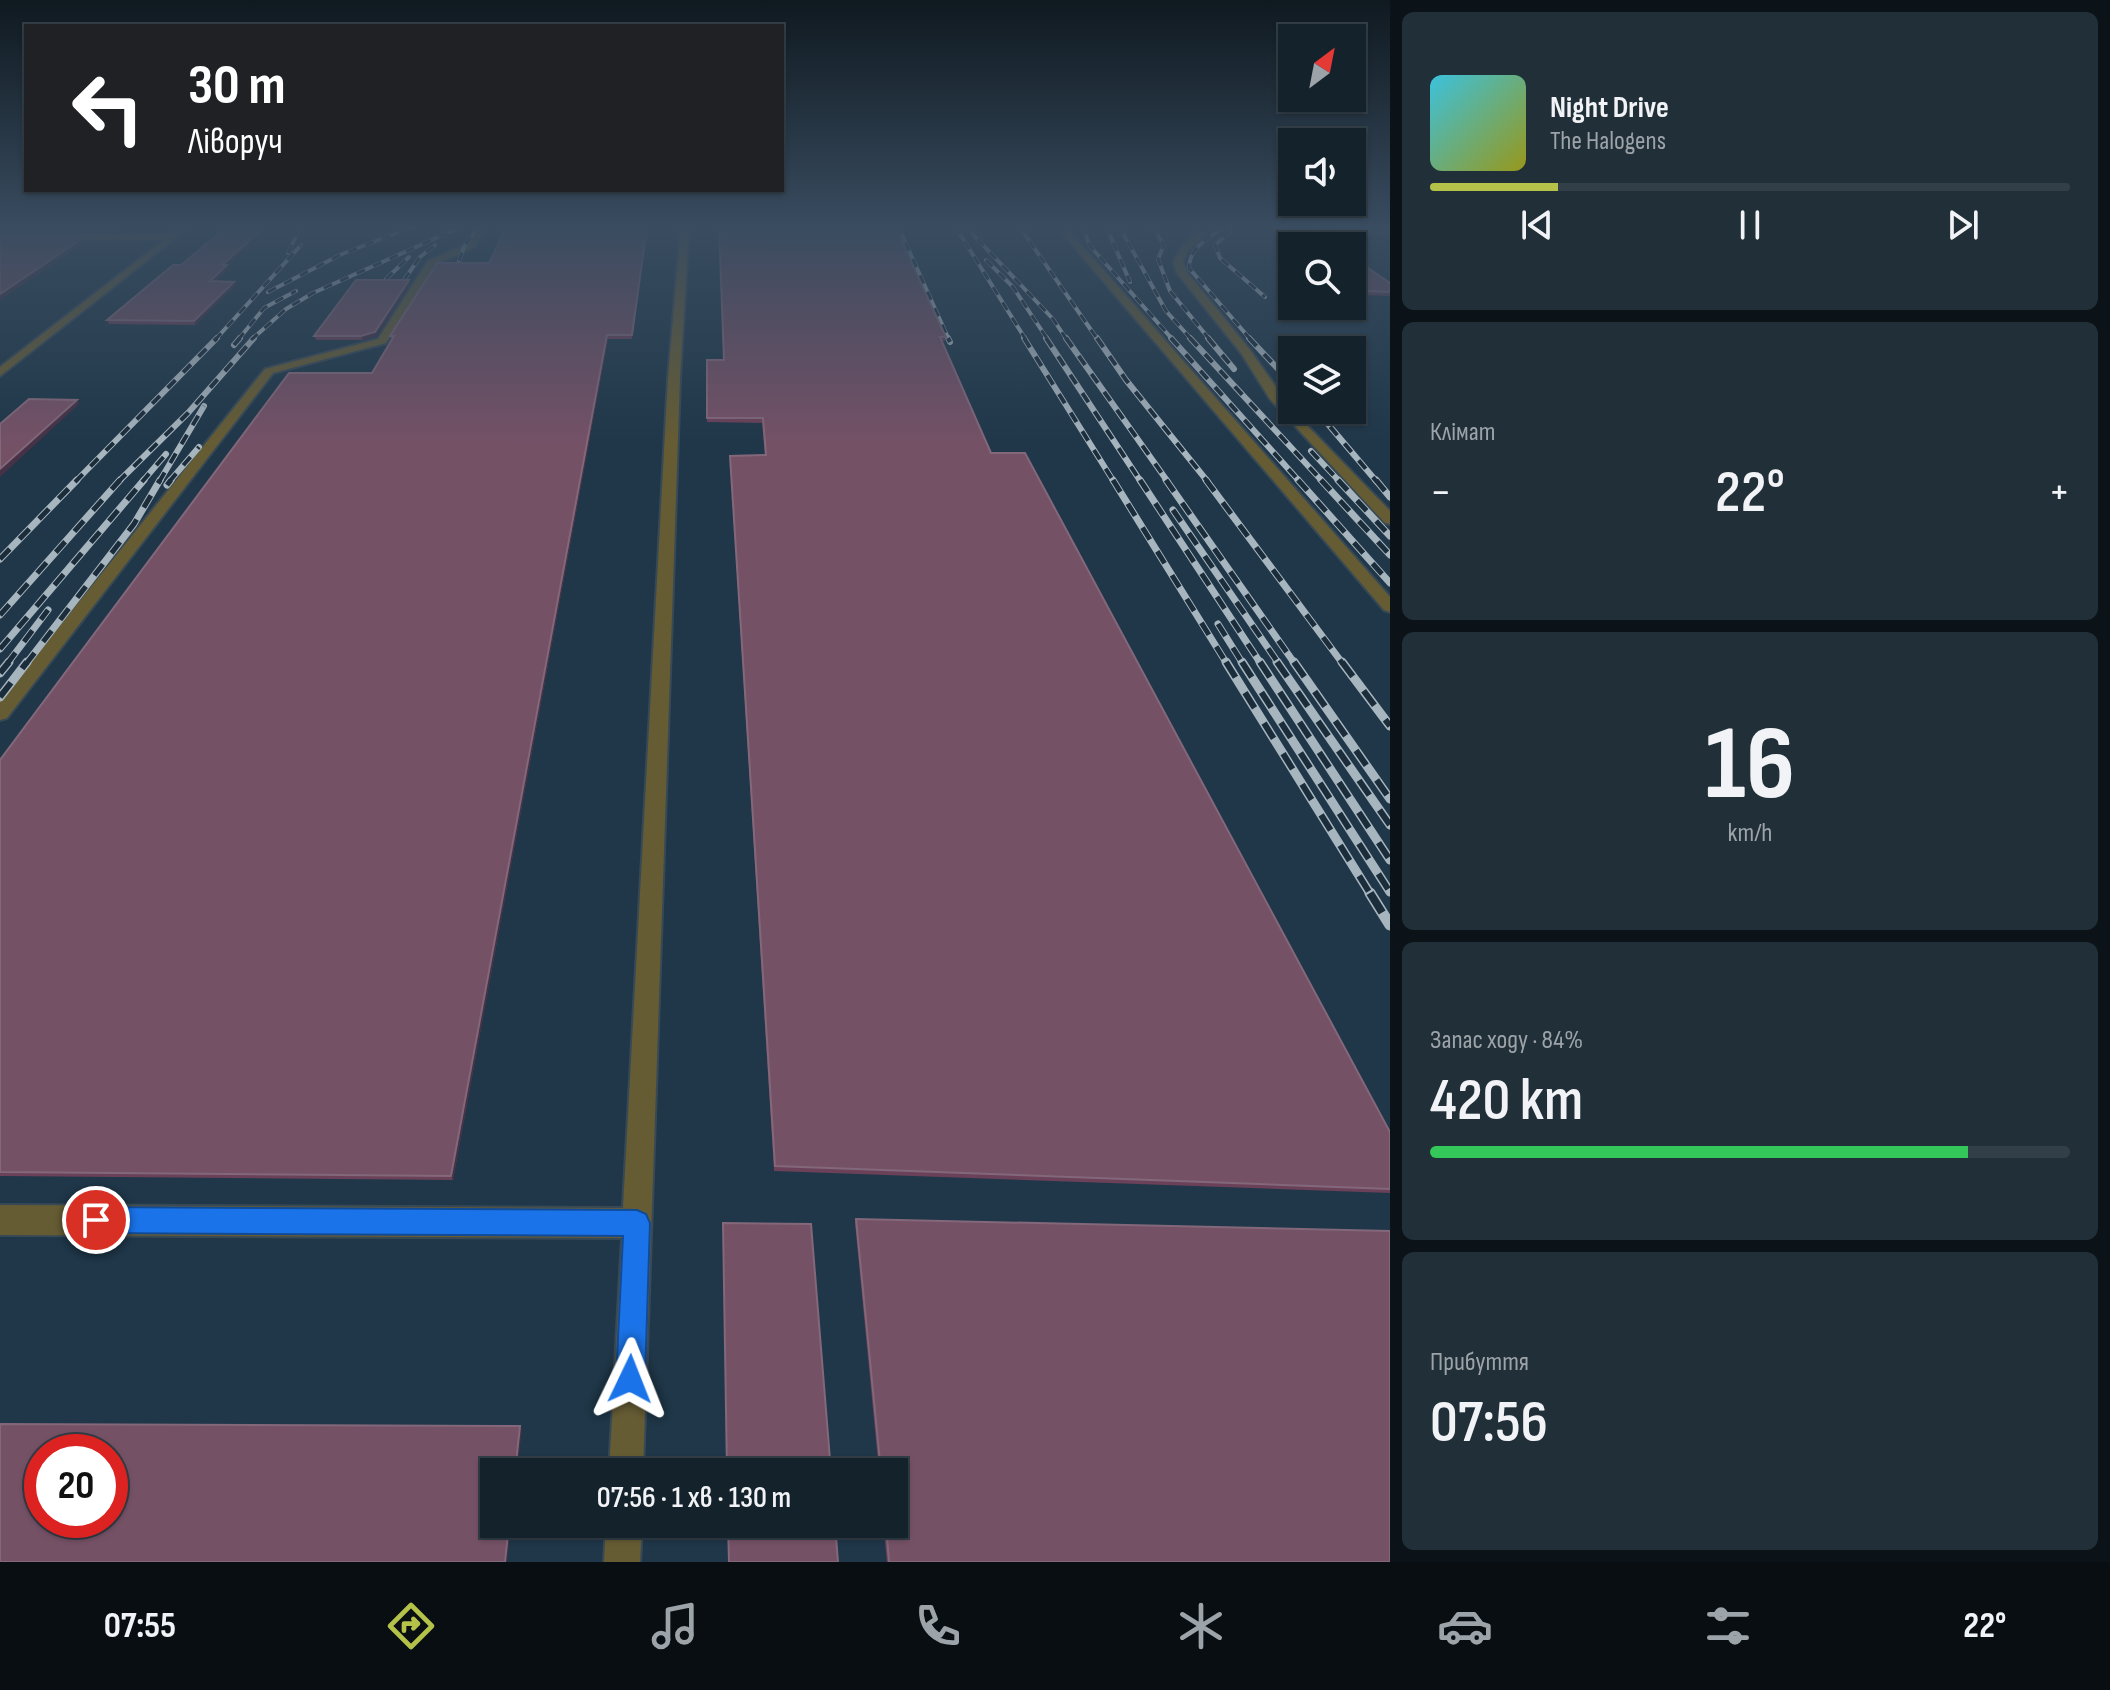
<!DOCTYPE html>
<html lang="uk">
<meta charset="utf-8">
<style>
body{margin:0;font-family:"Sofia Sans Condensed",sans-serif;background:#212f38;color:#f1f3f6;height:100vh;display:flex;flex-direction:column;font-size:30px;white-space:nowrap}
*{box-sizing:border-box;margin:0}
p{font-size:26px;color:#9da4a9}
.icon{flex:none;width:44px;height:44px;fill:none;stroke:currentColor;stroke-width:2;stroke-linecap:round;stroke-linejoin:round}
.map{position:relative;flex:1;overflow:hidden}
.panel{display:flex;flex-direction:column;gap:12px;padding:12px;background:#0b1318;width:720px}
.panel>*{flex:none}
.banner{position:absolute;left:24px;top:24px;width:760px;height:168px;border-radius:0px;box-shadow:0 2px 6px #0004,0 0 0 2px #333f48;background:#202124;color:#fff;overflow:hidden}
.needle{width:52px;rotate:32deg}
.controls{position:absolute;left:1278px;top:24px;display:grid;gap:16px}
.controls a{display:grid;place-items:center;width:88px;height:88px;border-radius:0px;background:#14222c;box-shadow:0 2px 6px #0004,0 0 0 2px #333f48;font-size:40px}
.speed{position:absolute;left:24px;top:1434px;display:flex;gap:16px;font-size:40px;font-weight:700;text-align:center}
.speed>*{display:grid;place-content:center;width:104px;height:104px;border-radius:50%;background:#14222c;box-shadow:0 2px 6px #0004,0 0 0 2px #333f48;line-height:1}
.speed .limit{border:12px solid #d22;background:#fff;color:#111}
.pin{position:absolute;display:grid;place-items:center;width:68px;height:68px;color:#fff;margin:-34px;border:4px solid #fff;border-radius:50%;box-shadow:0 2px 8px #0007}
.me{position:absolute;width:88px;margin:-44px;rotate:2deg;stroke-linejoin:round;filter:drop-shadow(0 0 6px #0008)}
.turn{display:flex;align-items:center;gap:28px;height:168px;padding:0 32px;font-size:36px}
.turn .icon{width:104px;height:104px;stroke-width:2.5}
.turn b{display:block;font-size:56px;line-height:68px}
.big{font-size:60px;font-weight:600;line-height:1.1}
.panel .widget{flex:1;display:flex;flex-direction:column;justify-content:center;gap:12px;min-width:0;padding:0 28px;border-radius:12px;background:#212f38}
.panel .dial{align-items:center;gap:0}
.dial b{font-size:104px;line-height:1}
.song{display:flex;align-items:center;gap:24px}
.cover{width:96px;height:96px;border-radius:12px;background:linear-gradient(135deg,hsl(190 70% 55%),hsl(60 70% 35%))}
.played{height:8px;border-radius:4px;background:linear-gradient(90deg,#b5c249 20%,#333f48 20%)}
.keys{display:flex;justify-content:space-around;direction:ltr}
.heat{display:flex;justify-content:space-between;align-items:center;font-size:44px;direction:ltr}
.charge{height:12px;border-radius:6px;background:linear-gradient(90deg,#34c759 84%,#333f48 0)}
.trip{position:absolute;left:480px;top:1458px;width:428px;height:80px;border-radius:0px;background:#14222c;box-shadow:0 2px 6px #0004,0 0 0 2px #333f48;font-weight:600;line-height:80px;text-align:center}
.menu{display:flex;height:128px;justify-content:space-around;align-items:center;background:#080e12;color:#9da4a9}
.menu .icon{width:56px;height:56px}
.menu .selected{color:#b5c249}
.menu b{font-size:36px;color:#f1f3f6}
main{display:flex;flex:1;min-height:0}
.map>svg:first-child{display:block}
.built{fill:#1f3749;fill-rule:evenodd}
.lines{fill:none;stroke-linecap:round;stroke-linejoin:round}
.minor-casing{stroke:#384956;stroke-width:4}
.minor{fill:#665c34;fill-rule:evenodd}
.rail-far4-casing{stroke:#a7b5be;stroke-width:4}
.rail-far3-casing{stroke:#a7b5be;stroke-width:6}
.rail-far2-casing{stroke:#a7b5be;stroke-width:7}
.rail-far1-casing{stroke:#a7b5be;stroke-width:9}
.rail-casing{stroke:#a7b5be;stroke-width:11}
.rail-far4{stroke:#1b2d3b;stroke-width:3;stroke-dasharray:9;stroke-linecap:butt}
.rail-far3{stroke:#1b2d3b;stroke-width:4;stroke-dasharray:11;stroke-linecap:butt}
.rail-far2{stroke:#1b2d3b;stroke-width:5;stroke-dasharray:14;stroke-linecap:butt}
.rail-far1{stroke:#1b2d3b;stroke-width:6;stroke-dasharray:18;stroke-linecap:butt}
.rail{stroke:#1b2d3b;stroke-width:8;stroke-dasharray:23;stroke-linecap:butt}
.wall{fill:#6a4158}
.shaded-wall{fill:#463246}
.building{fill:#755166;stroke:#83677a;stroke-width:2;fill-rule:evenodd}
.route{fill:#1a73e8;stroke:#114b97;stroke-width:2}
</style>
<main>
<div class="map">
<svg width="1390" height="1562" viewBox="0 0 1390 1562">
<rect width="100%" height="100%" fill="#1b2d3b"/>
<path class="built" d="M0,226H1390V1562H0ZM1292,246H1352V306H1292ZM1292,350H1352V410H1292ZM42,1452H110V1520H42ZM494,1472H894V1524H494Z"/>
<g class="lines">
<defs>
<g id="minor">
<polygon points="181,226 191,226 0,376 0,367 164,240 0,239 0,233 171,234"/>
<polygon points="481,226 493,226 483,232 475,247 434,265 386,343 273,373 7,718 0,720 0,701 265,369 378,339 428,261 468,243"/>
<polygon points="681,226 689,226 680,378 643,1472 609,1472 622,1238 0,1235 0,1205 623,1208 668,378"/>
<polygon points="1056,226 1065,226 1390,597 1390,612 1384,610"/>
<polygon points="1204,226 1213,226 1187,252 1183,262 1187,272 1250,350 1292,410 1390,511 1390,524 1385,523 1270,399 1241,353 1177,273 1173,262 1180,249"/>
<polygon points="606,1524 642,1524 640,1562 604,1562"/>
</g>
</defs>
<use href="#minor" class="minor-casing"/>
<use href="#minor" class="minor"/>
<defs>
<g id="rail-far4">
<polyline points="898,226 949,340"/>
<polyline points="955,226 1026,340"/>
<polyline points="965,226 1053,319 1067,340"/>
<polyline points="1019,226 1098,340"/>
<polyline points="1082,226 1090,246 1173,340"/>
<polyline points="1106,226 1130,282"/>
<polyline points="1119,226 1166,311 1192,340"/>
<polyline points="1152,226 1164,245 1158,259 1170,291 1210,340"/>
<path d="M1226,226C1210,237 1189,247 1189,268L1251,340"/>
<polyline points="1230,232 1215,245 1220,258 1265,297"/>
<polyline points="288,253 301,226"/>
<polyline points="986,260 1013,287 1048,340"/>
<polyline points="459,261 464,247 479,226"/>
<polyline points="386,279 409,257"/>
<polyline points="404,280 420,257 435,245"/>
<polyline points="268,292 342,254 415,226"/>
<polyline points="215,340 301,245"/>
<polyline points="238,340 264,308 296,291"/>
<polyline points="251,340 286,309 313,293 463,226"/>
</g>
<g id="rail-far3">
<polyline points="948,338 950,342"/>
<polyline points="1024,338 1114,482"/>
<polyline points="1046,338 1141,482"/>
<polyline points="1066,338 1168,482"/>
<polyline points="1097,338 1126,380 1208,482"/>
<polyline points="1171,338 1300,482"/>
<polyline points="1190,338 1323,482"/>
<polyline points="1208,338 1234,369"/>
<polyline points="1249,338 1292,384"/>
<polyline points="234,345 240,338"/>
<polyline points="1316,410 1377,482"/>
<polyline points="1311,451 1340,482"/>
<polyline points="75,482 217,338"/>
<polyline points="118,482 188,413 254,338"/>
<polyline points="142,482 166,454"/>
<polyline points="159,482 204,406"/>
<polyline points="169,482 199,447"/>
</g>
<g id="rail-far2">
<polyline points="1113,480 1227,664"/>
<polyline points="1140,480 1261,664"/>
<polyline points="1166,480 1295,664"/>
<polyline points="1206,480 1343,664"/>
<polyline points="1298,480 1390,583"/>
<polyline points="1321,480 1390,555"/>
<polyline points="1338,480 1390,536"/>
<polyline points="1376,480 1390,497"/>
<polyline points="167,485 171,480"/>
<polyline points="1173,510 1279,664"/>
<polyline points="0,559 77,480"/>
<polyline points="0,615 120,480"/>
<polyline points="1218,624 1243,664"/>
<polyline points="0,649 144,480"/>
<polyline points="7,664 48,610"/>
<polyline points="26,664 134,524 160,480"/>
</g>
<g id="rail-far1">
<polyline points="1226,662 1371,895"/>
<polyline points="1242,662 1390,892"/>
<polyline points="1260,662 1390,860"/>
<polyline points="1277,662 1390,825"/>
<polyline points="1294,662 1390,799"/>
<polyline points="1342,662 1390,726"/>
<polyline points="0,673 9,662"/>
<polyline points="0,697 27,662"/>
</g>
<polyline id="rail" points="1370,893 1390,925"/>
</defs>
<use href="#rail-far4" class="rail-far4-casing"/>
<use href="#rail-far3" class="rail-far3-casing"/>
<use href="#rail-far2" class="rail-far2-casing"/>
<use href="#rail-far1" class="rail-far1-casing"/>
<use href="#rail" class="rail-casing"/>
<use href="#rail-far4" class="rail-far4"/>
<use href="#rail-far3" class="rail-far3"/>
<use href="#rail-far2" class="rail-far2"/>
<use href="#rail-far1" class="rail-far1"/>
<use href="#rail" class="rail"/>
</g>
<g class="wall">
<polygon points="0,226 108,226 102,231 0,231"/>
<polygon points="648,226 632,339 608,339 453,1180 0,1176 0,760 372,373 391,340 390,336 489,263"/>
<polygon points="1333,226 1390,226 1390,236 1347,236"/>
<polygon points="1352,257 1390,283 1390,296 1367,295 1352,284"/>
<polygon points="227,266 228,269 215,281 235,285 195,325 109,324 107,320"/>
<polygon points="409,280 410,284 376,336 362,340 316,340 314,336"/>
<polygon points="946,337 945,341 942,341 991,453 1390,1132 1390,1193 774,1171 730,460 765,455 762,423 707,422 707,360 724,360"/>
<polygon points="856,1219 1390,1562 887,1562 883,1524 894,1524 894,1472 879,1472 855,1223"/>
</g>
<g class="shaded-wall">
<polygon points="266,226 271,226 227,266 228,269 211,285 210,281 222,265"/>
<polygon points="83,238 84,243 0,300 0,294"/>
<polygon points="409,280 410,284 376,336 362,340 361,336"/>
<polygon points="234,282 235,285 195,325 194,321"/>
<polygon points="607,335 608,339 453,1180 451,1176"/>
<polygon points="77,400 79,404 0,477 0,469"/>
<polygon points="520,1426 522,1429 517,1472 515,1472"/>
<polygon points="509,1524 511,1524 507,1562 505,1562"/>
</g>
<g class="building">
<polygon points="0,226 100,226 0,227"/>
<polygon points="228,226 266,226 222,265 227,265 210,281 234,282 194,321 107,320 173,265 181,265"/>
<polygon points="507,226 647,226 632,335 607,335 451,1176 0,1172 0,760 289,373 372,373 394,336 390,336 437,263 489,263"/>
<polygon points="719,226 894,226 946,337 940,337 991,453 1025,453 1390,1132 1390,1189 775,1166 730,456 766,455 763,418 707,418 707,360 724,360"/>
<polygon points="1340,226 1390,226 1390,233 1349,233"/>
<polygon points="1315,231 1336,246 1306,246 1305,245"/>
<polygon points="0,238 83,238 0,294"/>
<polygon points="1352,257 1390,283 1390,292 1369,291 1352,279"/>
<polygon points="356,280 409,280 375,332 361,336 314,336"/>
<polygon points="29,399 77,400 0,469 0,424"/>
<polygon points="856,1219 1390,1231 1390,1562 889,1562 886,1524 894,1524 894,1472 881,1472"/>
<polygon points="723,1223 811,1224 831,1472 727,1472"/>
<path d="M0,1424L520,1426L515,1472H494V1524H509L505,1562H0ZM42,1452H110V1520H42Z"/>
<polygon points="728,1524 835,1524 838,1562 729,1562"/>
</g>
<linearGradient id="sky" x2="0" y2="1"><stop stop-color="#0f1920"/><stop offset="0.51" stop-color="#394c60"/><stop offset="1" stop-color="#394c60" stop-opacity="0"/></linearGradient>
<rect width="1390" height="445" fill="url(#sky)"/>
<polygon class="route" points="96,1207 637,1210 646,1214 650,1223 645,1379 641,1389 630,1393 620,1389 616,1379 623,1236 96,1233 86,1230 82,1220 86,1211"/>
</svg>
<div class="controls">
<a><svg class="needle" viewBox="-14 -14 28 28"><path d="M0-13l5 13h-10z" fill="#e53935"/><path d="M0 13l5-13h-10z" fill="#9da4a9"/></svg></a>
<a><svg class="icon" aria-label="sound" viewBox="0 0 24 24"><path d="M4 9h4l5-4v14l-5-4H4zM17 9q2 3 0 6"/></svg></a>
<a><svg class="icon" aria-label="search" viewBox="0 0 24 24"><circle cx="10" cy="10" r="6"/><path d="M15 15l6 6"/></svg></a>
<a><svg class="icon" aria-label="layers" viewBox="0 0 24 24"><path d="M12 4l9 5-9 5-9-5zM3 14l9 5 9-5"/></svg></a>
</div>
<div class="speed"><div class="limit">20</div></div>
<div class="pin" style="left:96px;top:1220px;background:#d93025"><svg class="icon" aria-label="arrive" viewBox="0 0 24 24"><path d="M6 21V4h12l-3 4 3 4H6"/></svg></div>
<svg class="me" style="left:630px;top:1379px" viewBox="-20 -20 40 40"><path d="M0-17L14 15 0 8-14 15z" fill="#1a73e8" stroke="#fff" stroke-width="4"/></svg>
<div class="trip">07:56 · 1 хв · 130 m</div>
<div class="banner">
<div class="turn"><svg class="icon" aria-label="left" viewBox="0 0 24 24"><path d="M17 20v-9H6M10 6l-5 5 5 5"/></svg><div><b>30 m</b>Ліворуч</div></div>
</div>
</div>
<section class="panel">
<div class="widget">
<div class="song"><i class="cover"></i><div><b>Night Drive</b><p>The Halogens</p></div></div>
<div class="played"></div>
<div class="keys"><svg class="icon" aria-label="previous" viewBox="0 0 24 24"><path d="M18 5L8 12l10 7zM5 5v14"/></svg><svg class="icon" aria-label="pause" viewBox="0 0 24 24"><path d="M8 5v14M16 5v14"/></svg><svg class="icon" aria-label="next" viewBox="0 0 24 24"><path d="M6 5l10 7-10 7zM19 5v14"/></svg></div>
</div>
<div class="widget"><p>Клімат</p>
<div class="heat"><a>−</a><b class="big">22°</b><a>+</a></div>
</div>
<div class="widget dial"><b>16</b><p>km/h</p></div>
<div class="widget"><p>Запас ходу · 84%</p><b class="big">420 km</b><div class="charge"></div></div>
<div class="widget"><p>Прибуття</p><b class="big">07:56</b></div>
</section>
</main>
<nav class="menu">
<b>07:55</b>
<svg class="icon selected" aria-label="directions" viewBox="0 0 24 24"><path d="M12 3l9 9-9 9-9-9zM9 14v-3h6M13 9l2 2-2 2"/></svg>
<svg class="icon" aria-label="music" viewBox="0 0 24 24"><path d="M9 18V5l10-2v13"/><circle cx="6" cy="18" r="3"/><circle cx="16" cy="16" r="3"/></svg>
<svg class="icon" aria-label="phone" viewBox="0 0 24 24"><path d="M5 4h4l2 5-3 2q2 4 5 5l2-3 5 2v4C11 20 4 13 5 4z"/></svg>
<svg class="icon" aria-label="climate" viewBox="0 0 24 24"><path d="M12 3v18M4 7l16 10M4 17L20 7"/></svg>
<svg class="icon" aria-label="car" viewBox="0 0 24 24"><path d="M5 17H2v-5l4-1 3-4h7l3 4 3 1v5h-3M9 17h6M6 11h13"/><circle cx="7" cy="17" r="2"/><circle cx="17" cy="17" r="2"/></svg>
<svg class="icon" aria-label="filters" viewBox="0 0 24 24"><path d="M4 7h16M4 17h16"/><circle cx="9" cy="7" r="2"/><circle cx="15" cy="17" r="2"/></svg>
<b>22°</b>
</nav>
